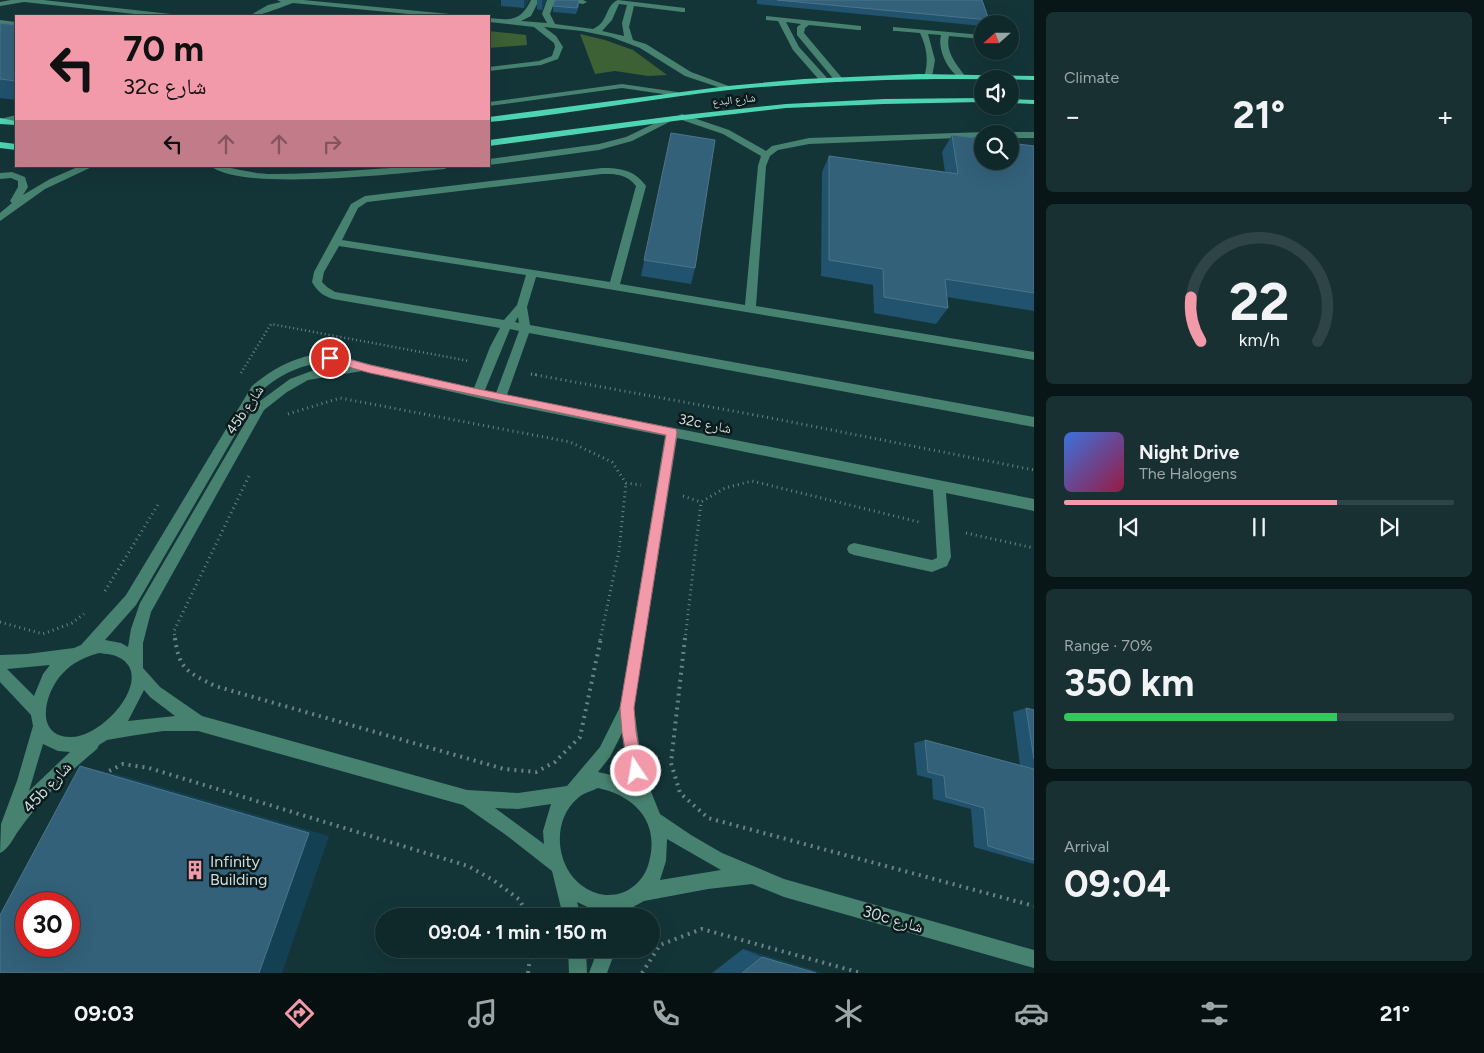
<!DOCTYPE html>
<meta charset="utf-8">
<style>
body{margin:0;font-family:Figtree,"Noto Naskh Arabic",sans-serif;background:#183032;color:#f1f3f6;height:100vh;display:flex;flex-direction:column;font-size:19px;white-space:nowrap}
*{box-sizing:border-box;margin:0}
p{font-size:16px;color:#9ba6a8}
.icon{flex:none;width:28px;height:28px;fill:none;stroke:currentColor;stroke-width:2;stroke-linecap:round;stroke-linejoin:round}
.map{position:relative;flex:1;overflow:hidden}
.drawer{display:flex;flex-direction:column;gap:12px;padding:12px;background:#081617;width:450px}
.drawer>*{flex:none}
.guide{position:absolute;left:15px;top:15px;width:475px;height:152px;border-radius:0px;box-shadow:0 5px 20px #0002,0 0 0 1px #2f4447;background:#f39aaa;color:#111;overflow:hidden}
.needle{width:32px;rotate:249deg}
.fabs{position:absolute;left:974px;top:15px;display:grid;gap:10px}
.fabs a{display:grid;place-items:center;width:45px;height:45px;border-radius:50%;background:#0f282a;box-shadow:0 5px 20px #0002,0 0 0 1px #2f4447;font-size:25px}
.speed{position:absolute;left:15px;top:892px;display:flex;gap:10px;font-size:25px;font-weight:700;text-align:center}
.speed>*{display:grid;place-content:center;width:65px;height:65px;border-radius:50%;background:#0f282a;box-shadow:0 5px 20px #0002,0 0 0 1px #2f4447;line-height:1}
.speed .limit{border:8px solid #d22;background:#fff;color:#111}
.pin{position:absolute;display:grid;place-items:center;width:42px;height:42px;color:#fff;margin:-21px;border:2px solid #fff;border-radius:50%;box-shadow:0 1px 5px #0007}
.me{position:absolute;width:55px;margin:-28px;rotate:348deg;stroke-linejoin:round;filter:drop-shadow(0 0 4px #0008)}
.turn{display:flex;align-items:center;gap:18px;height:105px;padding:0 25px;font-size:22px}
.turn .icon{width:65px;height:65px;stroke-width:2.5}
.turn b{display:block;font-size:35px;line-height:42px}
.lanes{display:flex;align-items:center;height:48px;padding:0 25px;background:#0003;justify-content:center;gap:25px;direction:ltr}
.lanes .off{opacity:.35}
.big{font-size:38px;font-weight:700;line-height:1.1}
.drawer .widget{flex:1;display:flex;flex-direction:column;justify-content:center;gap:8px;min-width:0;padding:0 18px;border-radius:8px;background:#183032}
.drawer .dial{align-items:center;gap:0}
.dial svg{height:130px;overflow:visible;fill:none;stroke:#2f4447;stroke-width:7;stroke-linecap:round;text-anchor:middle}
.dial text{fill:#f1f3f6;stroke:none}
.song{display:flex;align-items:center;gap:15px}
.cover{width:60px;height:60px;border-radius:8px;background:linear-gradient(135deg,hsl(220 70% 55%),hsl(340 70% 35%))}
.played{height:5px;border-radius:2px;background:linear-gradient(90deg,#f39aaa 70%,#2f4447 70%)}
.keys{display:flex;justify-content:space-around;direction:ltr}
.heat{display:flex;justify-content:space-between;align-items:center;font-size:28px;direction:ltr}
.charge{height:8px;border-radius:4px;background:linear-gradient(90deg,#34c759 70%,#2f4447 0)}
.trip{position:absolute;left:375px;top:908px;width:285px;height:50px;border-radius:25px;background:#0f282a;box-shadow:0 5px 20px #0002,0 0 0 1px #2f4447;font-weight:700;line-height:50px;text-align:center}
.tabs{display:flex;height:80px;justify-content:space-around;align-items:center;background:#061011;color:#9ba6a8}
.tabs .icon{width:35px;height:35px}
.tabs .on{color:#f39aaa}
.tabs b{font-size:22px;color:#f1f3f6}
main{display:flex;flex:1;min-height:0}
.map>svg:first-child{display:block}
.green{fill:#3d6034}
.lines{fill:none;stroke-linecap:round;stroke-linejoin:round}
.path-far2{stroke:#6a8386;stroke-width:2.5;stroke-dasharray:1 3;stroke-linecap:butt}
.path-far1{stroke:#6a8386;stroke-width:3;stroke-dasharray:1 4;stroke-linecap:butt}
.path{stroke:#6a8386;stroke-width:4;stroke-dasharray:2 5;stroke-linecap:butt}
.minor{fill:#478270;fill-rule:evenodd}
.major{fill:#4dd4b1;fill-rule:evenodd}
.wall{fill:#21526e}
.shaded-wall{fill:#144053}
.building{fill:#33617a;stroke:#4b758a;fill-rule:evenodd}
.route{fill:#f39aaa;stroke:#9e646e}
.labels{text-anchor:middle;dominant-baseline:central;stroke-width:5;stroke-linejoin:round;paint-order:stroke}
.far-street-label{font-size:11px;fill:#ccdddf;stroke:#0c1a1b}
.street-label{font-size:14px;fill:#ccdddf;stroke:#0c1a1b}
.near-street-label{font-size:16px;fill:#ccdddf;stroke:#0c1a1b}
.near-poi-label{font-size:16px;fill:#ccdddf;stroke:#0c1a1b;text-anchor:start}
</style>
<main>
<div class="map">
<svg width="1034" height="973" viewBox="0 0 1034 973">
<rect width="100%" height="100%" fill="#143538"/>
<g class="green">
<polygon points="489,31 526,35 527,45 489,48"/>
<polygon points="580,34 605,40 633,50 667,75 648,76 615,71 595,74"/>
</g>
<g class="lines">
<g class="path-far2">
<polyline points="241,373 271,324 469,361"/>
<polyline points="531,374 537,375"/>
</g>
<g class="path-far1">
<polyline points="531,374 771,418 1034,470"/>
<polyline points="288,414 340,398 570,442 612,462 626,483 641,485"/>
<polyline points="683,496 701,502 725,488 752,481 919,522"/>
<polyline points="966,533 1034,548"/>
<polyline points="105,591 159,503"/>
<polyline points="0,622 43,634 72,623 84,614"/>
<polyline points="175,640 174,631 250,474"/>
<polyline points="600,640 619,551 626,483"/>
<polyline points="685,640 701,502"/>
</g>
<g class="path">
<path d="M175,638C179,670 188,672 215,686L504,769L536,772L555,762L580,737L601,638"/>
<polyline points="685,638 671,763 680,793 708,818 1034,906"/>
<polyline points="103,774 123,764 149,768 468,866 493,880 520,900 527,916"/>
<polyline points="528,973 531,949"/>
<polyline points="642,973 660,945 702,929 861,973"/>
</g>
<g class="minor">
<polygon points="11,0 43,0 171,14 175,16 153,16 24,2 0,6 0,2"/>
<path d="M277,0H303L450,14L454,16H430L293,3C281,7 259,17 249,16L268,5L281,2Z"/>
<path d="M531,0H539L531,16L521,21L547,23L542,14L547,0H555L550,14L555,24L593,29C609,22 605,5 618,0L685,8V12H682L634,6L629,27L633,40L646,44L691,72L734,88L727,90L685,76L640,48L611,37L582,31L544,27L556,36L563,47L558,59L541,65L489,71V67L539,61L552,56L555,47L554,43L534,27L489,22V18C511,20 520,22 531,0ZM619,4L627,5L622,23L624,36L602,31L612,20Z"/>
<polygon points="558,0 583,0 587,2 583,4"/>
<polygon points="766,16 861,26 861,30 858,30 809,25 805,28 804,33 842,78 842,82 836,82 797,35 797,27 801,24 786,22 799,47 827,78 827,82 821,82 793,50 778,21 766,20"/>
<polygon points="0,20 16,22 16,26 0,24"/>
<path d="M893,27L982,35V39L949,36C945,52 957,65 966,77L962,79C949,73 937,50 941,35L928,34L935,60L932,77L928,79L924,77C929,62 927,48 920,33L896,31H893Z"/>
<polygon points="622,84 677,92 681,94 677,96 622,88 489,106 489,102"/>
<path d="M682,114L729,130L766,151L772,146L809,138L985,132L986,134H982V137L809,144L778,150L770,156L766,166L756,306L1034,352V360L536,277L527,307L530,325L1034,417V427L529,333L507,395L1034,499V511L946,493L951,557L947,566L932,572L854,555L849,553L847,549L849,545L854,543L932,560L937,558L933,490L677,438L634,708L641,758L648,784L660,814L691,835L722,853L784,879L1034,950V968L784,897L752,884L708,889L644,901L633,907L629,916H611L613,912L596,911L577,902L581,916H563L552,871L506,835L463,805L198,731H163L130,736L107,740L99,745L97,749C68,773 41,799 19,830C13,838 9,849 0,853L1,824L17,781L33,726L31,715L0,682V655L27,654L74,648L81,645L126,595L252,386C270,371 290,359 313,355C334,351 353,361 373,365C407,373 440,380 474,388L490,347L500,328L333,299C323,296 317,291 312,282L314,272L351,204L365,196L602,168C620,168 635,170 646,186L620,284L745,305L758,166L761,156L723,134L679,119V115ZM602,174C616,174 627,174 636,186L610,282L342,240L358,208L367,202ZM339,246L526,275L517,305L504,320L335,292L327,287L322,282L324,272ZM518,317L519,323L515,322ZM510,329L519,331L496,393L485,390ZM331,362L342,365L317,369L290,379L256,404L140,603L131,629L128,647L121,643L105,640L136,605L260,392C282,373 301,364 331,362ZM362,371L500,403L665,436L620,707L600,747L567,786L518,793L467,790L202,716L160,687L143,668V643L151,612L264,410L287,392L308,380ZM99,653C105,654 113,654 118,657C157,675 104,738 70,737C33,736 45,691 63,673C73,662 85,657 99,653ZM50,665L43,674L34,696L7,669ZM144,690L150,697L175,716L128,721ZM622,733L625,758L632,783L616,776L598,772L610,757ZM43,744L58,751L70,752L29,791ZM598,788C635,796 660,822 649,862C642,891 610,905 584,887C555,868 551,820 578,798C583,793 592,791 598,788ZM551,804L543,831L544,844L495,808L518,809ZM667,839L721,870L660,880L666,861Z"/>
<polygon points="16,115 16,120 0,123 0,119"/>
<polygon points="668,117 675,119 632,141 599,150 489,165 489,159 599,144 626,137"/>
<polygon points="1010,132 1034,132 1034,138 1010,138 1010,134 1007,134"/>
<polygon points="80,166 94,166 45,189 0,221 0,213 12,203 10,201 18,187 18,181 11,178 0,179 0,173 12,172 25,177 28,187 23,195 50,179"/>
<path d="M211,166C231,166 250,174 272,174C331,174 390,166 449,166L445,169C402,173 240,192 211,166Z"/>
<polygon points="568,949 586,949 587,973 569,973"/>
<polygon points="598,949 616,949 607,973 589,973"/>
</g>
<g class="major">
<path d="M919,74L1034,76V80C934,77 830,80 729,90C649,99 569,114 489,122V117L728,86L804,79Z"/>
<polygon points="982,98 982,102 884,104 786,108 674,121 489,146 489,140 674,116 786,104 884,99"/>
<polygon points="1010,99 1034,100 1034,104 1010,103"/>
<polygon points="0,118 16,121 16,125 0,124"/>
<polygon points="0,142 16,144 16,150 0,148"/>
</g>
</g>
<g class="wall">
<polygon points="501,0 529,0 524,8 501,6"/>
<polygon points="537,0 546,0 542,10 537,9"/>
<polygon points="579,0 579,6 576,14 553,12 553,6"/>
<polygon points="757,0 982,0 989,20 987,24 982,24 982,26 757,4"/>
<polygon points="0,23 16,25 16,100 0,98"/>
<polygon points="671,133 695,268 691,284 641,276"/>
<polygon points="952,135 1034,146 1034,311 947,297 948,308 936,324 874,313 873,285 821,276 822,172 829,156 945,172 942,152"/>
<polygon points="1026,708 1034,710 1034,864 974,847 971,809 933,799 932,779 917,775 914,743 925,740 1020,765 1013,712"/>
<polygon points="743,949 823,973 712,973"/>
</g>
<g class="shaded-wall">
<polygon points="524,0 529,0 524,8"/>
<polygon points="542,0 546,0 542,10"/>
<polygon points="80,766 120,775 329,836 282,973 259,973"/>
<polygon points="743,949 823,973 816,973 762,957"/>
</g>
<g class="building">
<polygon points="555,0 579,0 577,8 553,6"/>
<polygon points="777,0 982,0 989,20"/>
<polygon points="0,23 16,25 16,81 0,79"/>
<polygon points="671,133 715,140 695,268 644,260"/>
<polygon points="952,135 982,139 982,161 1010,161 1010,143 1034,146 1034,293 945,279 948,308 884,297 883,269 829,260 829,156 958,174"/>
<polygon points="1026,708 1034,710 1034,759"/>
<polygon points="925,740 1034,769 1034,860 988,846 984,808 946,797 944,776 928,772"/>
<path d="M80,766L309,833L259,973H0V915ZM26,904H69V946H26Z"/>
<polygon points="762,957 816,973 742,973"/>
</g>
<polygon class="route" points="330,354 370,365 478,389 676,429 677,432 634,708 636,732 643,771 641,776 636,779 631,776 629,771 622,732 620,708 666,435 370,373 327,361 325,358"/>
<defs>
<symbol id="building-bare" viewBox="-9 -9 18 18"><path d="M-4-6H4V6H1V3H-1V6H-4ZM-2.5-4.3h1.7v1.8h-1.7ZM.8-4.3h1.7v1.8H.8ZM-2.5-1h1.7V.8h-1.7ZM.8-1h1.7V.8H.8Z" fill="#f39aaa" stroke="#0c1a1b" stroke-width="2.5" paint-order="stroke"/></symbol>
</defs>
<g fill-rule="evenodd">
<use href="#building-bare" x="181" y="856" width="28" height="28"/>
</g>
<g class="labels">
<g class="far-street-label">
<text transform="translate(734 100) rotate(-6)">شارع البدع</text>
</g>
<g class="street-label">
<text transform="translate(245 410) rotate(-56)">45b شارع</text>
<text transform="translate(705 424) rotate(11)">32c شارع</text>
</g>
<g class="near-street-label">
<text transform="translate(47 787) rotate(-47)">45b شارع</text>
<text transform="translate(893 919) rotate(16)">30c شارع</text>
</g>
<g class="near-poi-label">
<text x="210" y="861">Infinity<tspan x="210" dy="18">Building</tspan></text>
</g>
</g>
</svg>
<div class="fabs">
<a><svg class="needle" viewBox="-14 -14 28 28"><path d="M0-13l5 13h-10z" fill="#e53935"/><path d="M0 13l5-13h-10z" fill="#9ba6a8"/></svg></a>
<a><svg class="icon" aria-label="sound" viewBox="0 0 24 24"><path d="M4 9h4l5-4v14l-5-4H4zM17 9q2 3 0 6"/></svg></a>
<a><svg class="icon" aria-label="search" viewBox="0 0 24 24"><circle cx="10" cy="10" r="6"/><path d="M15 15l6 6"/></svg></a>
</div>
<div class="speed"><div class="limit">30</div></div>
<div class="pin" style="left:330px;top:358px;background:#d93025"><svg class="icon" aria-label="arrive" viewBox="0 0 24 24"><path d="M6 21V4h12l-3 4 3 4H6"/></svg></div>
<svg class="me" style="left:636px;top:771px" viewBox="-20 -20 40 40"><circle r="17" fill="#f39aaa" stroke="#fff" stroke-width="3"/><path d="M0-11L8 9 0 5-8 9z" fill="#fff"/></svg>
<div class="trip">09:04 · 1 min · 150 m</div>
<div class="guide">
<div class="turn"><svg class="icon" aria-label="left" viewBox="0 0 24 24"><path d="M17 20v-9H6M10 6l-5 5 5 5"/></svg><div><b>70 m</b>32c شارع</div></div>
<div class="lanes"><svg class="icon" aria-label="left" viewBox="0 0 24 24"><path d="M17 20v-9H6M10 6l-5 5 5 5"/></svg><svg class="icon off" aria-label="ahead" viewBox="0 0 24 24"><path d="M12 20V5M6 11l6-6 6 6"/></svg><svg class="icon off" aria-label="ahead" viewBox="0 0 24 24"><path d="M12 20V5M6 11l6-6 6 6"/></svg><svg class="icon off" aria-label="right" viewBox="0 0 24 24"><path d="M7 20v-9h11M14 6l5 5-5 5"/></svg></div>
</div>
</div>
<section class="drawer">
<div class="widget"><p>Climate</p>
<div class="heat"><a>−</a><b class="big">21°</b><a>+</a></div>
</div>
<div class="widget dial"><svg viewBox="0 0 100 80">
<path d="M14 69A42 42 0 1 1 86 69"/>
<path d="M14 69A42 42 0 0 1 8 42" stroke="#f39aaa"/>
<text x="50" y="56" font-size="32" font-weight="700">22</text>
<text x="50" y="72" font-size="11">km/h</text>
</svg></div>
<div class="widget">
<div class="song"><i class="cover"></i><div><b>Night Drive</b><p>The Halogens</p></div></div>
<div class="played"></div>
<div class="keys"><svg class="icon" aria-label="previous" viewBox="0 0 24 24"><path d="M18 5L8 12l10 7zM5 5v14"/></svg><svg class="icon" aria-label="pause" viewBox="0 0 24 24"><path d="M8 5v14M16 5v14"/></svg><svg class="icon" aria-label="next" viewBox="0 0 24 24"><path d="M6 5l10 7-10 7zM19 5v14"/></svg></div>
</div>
<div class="widget"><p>Range · 70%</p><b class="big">350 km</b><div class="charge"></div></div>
<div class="widget"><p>Arrival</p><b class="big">09:04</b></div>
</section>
</main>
<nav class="tabs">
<b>09:03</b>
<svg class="icon on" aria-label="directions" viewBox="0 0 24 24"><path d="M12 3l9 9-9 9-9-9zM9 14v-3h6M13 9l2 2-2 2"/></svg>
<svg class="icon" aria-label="music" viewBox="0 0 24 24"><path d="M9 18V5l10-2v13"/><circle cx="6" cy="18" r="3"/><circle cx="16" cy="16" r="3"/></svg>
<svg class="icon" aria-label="phone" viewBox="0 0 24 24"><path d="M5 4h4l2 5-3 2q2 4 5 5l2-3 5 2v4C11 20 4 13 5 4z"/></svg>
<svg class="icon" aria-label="climate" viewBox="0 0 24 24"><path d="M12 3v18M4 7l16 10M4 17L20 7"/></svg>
<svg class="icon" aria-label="car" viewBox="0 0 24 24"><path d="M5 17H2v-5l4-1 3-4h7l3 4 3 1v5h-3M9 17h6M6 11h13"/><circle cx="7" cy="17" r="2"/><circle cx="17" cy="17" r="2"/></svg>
<svg class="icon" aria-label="filters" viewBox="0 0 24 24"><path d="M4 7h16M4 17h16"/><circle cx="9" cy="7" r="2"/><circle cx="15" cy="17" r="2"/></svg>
<b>21°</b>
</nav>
